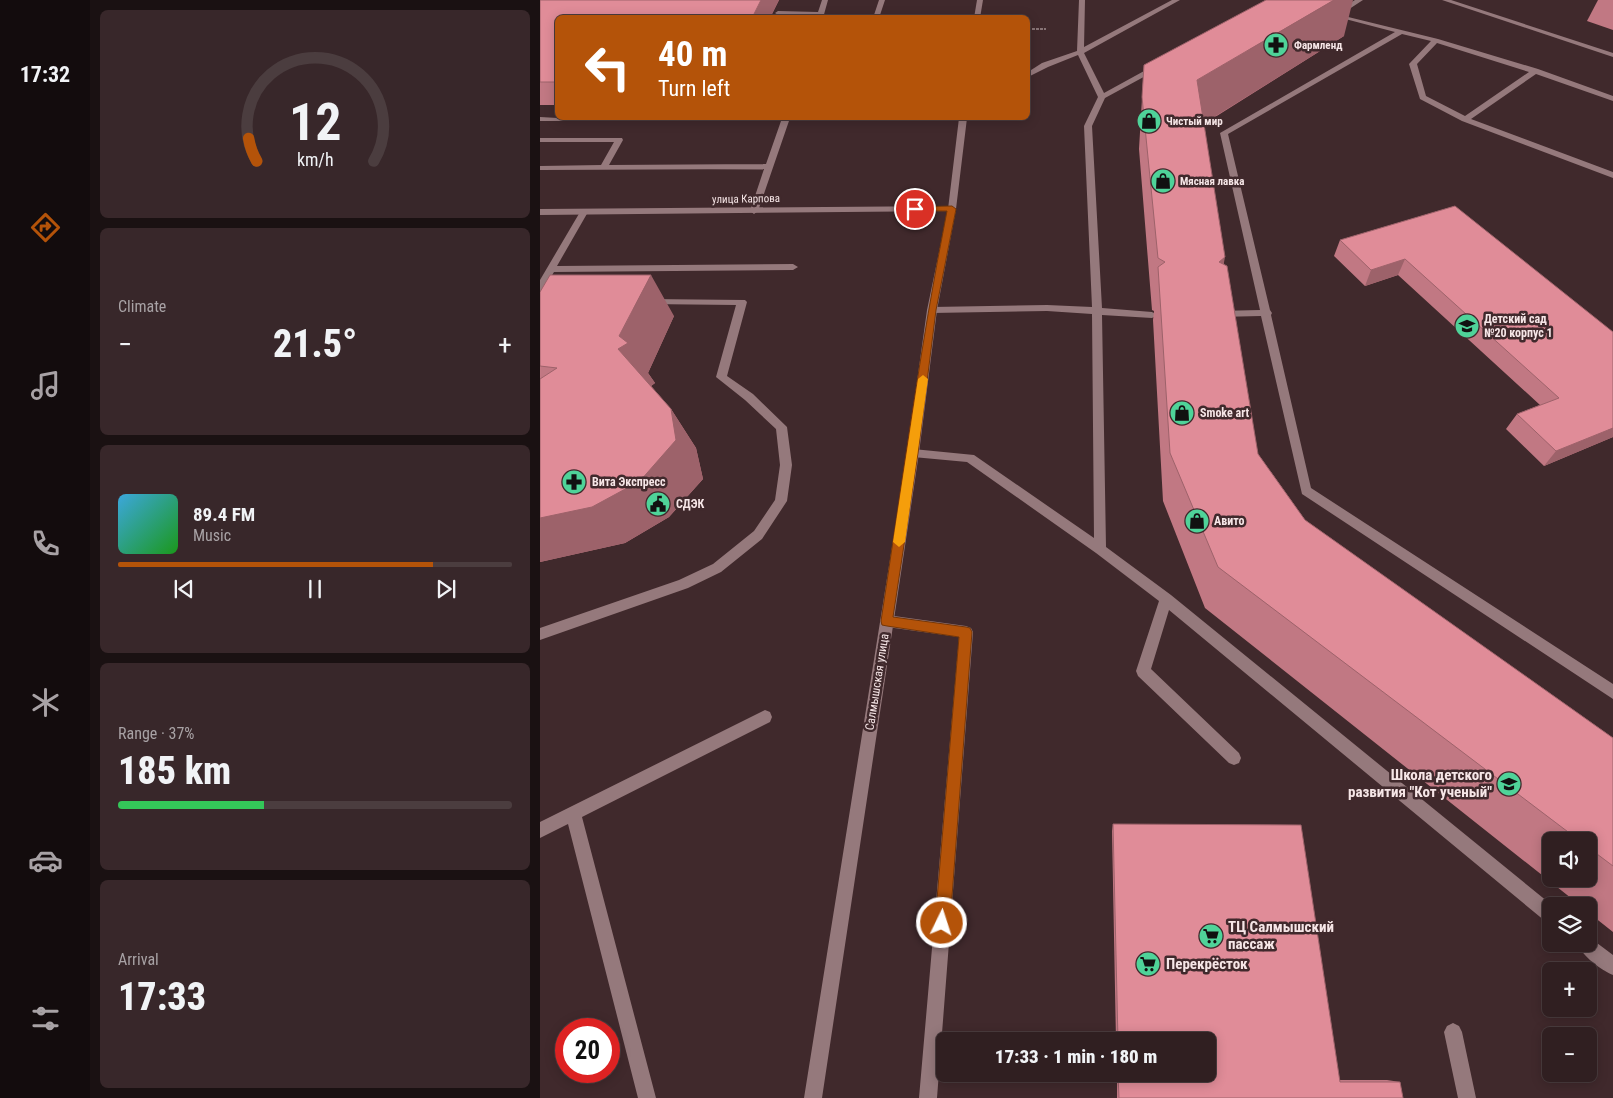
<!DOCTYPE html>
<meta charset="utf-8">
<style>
body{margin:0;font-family:"Roboto Condensed",sans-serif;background:#38272a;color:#f1f3f6;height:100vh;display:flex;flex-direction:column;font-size:19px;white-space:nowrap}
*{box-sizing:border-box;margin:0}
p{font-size:16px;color:#a8a2a5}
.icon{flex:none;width:28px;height:28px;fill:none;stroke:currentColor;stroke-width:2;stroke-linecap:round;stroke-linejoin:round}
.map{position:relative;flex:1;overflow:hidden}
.side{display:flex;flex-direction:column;gap:10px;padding:10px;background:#1a1112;width:450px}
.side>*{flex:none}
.top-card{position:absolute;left:15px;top:15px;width:475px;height:105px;border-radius:8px;box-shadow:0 2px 12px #0003,0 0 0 1px #4b3d3f;background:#b45309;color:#fff;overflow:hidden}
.controls{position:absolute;left:1002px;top:832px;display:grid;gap:10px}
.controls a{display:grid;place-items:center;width:55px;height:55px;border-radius:8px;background:#301f21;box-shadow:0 2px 12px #0003,0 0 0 1px #4b3d3f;font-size:25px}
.speed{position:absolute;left:15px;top:1018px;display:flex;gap:10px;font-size:25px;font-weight:700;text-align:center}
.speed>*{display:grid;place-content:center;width:65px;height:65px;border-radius:50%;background:#301f21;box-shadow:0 2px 12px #0003,0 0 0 1px #4b3d3f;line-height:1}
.speed .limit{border:8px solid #d22;background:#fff;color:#111}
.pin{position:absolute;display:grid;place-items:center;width:42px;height:42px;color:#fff;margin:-21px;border:2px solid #fff;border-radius:50%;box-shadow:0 1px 5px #0007}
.me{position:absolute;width:55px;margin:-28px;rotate:4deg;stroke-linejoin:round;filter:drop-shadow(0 0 4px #0008)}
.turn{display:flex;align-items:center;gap:18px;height:105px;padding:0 20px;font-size:22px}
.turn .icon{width:65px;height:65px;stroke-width:2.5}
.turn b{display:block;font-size:35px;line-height:42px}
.big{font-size:38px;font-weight:800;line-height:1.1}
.side .widget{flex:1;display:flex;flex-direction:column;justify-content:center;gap:8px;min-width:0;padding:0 18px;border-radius:8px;background:#38272a}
.side .dial{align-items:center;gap:0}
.dial svg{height:130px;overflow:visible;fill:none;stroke:#4b3d3f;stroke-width:7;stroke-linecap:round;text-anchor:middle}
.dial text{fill:#f1f3f6;stroke:none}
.song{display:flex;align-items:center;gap:15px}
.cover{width:60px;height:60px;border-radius:8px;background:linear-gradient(135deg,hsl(200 70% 55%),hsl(120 70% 35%))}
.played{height:5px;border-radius:2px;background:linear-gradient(90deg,#b45309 80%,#4b3d3f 80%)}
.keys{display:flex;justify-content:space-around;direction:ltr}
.heat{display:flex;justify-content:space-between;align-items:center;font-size:28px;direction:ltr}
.charge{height:8px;border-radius:4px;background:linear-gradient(90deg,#34c759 37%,#4b3d3f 0)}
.trip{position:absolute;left:396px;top:1032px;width:280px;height:50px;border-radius:8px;background:#301f21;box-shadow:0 2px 12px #0003,0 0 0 1px #4b3d3f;font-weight:800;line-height:50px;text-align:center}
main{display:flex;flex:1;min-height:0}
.menu{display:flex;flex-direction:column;width:90px;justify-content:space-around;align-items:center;background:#130c0d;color:#a8a2a5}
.menu .icon{width:35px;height:35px}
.menu .active{color:#b45309}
.menu b{font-size:22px;color:#f1f3f6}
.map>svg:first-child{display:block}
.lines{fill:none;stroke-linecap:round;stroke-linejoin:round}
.path{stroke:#887476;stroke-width:2;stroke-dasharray:3 1;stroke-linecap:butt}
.lane{fill:#95797c;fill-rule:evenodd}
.street{fill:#95797c;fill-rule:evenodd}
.secondary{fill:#95797c;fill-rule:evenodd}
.wall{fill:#c17883;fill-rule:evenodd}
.shaded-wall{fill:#9d626a}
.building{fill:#e08c98;stroke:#9d626a}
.route{fill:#b45309;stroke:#753606}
.slow{fill:#f59e0b}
.labels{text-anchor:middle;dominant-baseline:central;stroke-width:5;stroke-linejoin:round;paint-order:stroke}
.far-poi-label{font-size:11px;font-weight:bold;fill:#f6e6e7;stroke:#40292c;text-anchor:start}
.far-street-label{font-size:11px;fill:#f6e6e7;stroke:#40292c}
.poi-label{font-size:12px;font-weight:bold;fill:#f6e6e7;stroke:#40292c;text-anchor:start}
.street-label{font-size:12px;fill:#f6e6e7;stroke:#40292c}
.near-poi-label{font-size:15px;font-weight:bold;fill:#f6e6e7;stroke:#40292c;text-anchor:start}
</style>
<main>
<nav class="menu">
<b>17:32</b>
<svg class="icon active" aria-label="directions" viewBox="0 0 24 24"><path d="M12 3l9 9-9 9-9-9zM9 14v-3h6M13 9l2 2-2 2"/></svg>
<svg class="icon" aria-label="music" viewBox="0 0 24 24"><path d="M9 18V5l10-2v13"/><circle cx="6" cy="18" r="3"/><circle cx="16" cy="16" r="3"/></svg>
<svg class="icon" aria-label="phone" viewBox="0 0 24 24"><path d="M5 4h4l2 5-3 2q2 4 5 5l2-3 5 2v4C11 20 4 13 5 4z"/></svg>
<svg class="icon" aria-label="climate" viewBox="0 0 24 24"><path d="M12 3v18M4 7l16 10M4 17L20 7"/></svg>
<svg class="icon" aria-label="car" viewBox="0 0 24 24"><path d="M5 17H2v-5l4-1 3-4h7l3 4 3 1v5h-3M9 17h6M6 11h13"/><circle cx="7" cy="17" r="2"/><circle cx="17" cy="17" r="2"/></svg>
<svg class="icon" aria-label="filters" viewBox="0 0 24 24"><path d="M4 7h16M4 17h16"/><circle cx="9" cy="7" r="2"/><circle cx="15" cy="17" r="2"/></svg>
</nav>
<section class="side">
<div class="widget dial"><svg viewBox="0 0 100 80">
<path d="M14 69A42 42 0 1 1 86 69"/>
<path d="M14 69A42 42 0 0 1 9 55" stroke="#b45309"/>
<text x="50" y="56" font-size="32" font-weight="700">12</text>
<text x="50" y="72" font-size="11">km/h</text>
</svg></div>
<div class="widget"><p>Climate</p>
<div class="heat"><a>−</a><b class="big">21.5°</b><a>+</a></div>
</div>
<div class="widget">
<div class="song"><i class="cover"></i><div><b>89.4 FM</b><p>Music</p></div></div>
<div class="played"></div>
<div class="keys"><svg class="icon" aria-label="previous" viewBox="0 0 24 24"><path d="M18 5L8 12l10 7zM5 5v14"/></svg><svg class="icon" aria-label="pause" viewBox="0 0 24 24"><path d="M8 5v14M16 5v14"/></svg><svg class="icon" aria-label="next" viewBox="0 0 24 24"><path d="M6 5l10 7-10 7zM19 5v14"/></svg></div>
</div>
<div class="widget"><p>Range · 37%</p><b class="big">185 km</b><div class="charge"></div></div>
<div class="widget"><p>Arrival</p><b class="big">17:33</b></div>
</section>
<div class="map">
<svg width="1073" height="1098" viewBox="0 0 1073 1098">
<rect width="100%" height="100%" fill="#40292c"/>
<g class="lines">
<polyline class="path" points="488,29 506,29"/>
<g class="lane">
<polygon points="282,0 288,0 283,18 238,15 235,13 238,11 278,12"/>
<polygon points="339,0 345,0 339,18 333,18"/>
<polygon points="539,0 545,0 544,47 632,0 640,0 544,53 564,93 615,65 622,67 565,98 552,126 562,308 612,312 617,315 612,318 562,315 566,547 631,595 1013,906 1011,906 1011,923 1005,921 629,610 611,669 699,753 701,758 699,763 694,765 689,763 598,676 596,671 619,601 556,553 427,462 373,457 367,453 373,449 434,455 554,538 552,314 507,311 392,313 387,310 392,307 507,305 552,307 544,126 558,97 538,55 508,67 488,77 488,72 502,63 537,51"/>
<path d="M815,0H823L800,15L898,39L998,69L1073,96V101L996,74L931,119L1073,172V178L922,121L880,99L869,64L891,41L862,34L688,134L730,310L732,313L731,315L771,488L1073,684V699L762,494L721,316L678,317L673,314L678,311L720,310L680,133L855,32L790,15ZM897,43L989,72L925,116L886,96L877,64Z"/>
<polygon points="902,0 911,0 1073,53 1073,57"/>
<polygon points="0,117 18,118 250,118 218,211 214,214 210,211 224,169 0,170 0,166 61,165 74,142 0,142 0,138 82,138 83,140 69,165 226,164 241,121 0,121"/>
<polygon points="44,209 48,212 17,266 253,264 258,267 253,270 14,272 3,290 0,291 0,280 40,212"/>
<polygon points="109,299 205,300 207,302 187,376 213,394 247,427 252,465 247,501 222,539 181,572 148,588 0,640 0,628 139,580 173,564 214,531 235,500 240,465 236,429 205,400 176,377 196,305 106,304 106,300"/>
<polygon points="347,615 426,626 431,628 433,632 397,1098 379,1098 419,637 347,627 342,625 340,621 342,617"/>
<polygon points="225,710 230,712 232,717 230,722 42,817 116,1098 98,1098 28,824 0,838 0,822"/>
<path d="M1049,937L1073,955V975C1061,970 1042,956 1038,944H1049Z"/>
<polygon points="913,1023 919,1026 922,1032 936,1098 918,1098 904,1032 907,1026"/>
</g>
<polygon class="street" points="412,206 415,207 415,211 0,215 0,209"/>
<g class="secondary">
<polygon points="437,0 443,0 440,18 434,18"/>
<polygon points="419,118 427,118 416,209 397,310 379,453 282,1098 264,1098 367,453 387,310 408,209"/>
</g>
</g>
<g class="wall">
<polygon points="0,0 239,0 230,18 18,18 18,105 0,105"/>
<polygon points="1058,0 1073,0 1073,30 1047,21"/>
<path d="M804,36L664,124L684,265L718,454L765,520L1073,738V932L1049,913V906H1041L665,608L623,501L613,320L614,311L612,310L599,149L604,65ZM1011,841H1049V879H1011Z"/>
<polygon points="915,206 1073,437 1004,466 966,429 977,414 1000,405 858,275 825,286 794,256 800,240"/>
<polygon points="0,292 134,316 108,373 115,383 111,386 131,409 156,448 163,479 129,517 85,543 0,562"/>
<polygon points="573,824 800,1080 847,1080 860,1082 863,1098 577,1098 577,1074 668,1074 668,1041 576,1041 572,831"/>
</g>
<g class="shaded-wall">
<polygon points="221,0 239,0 230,18 212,18"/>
<polygon points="794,0 813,0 804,36 650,132 657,80"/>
<polygon points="685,257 675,309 679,262"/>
<polygon points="865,259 858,275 825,286 831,270"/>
<polygon points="111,275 134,316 108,373 115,383 106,390 78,349 79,336"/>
<polygon points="131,409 156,448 163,479 129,517 85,543 0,562 0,518"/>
<polygon points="1073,428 1073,437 1004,466 1016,451"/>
</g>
<g class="building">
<polygon points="0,0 221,0 212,18 18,18 18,82 0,82"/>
<polygon points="726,0 794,0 657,80 685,257 679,262 687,266 718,454 765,520 1073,738 1073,866 1049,848 1049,841 1040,841 678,567 630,453 618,267 625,262 618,258 602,97 604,65"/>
<polygon points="915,206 1073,332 1073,428 1016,451 977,414 1019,398 865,259 831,270 800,240"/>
<polygon points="10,275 111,275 79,336 88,343 78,349 131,409 136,440 100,481 52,507 0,518 0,379 17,368 0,366 0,292"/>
<polygon points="573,824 761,825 800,1082 860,1082 863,1098 579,1098 578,1074 668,1074 668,1041 578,1041"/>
</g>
<path class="route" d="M412,206L416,209L396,310L378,453L353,617L426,627L430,628L432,632L410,923L408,929L402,931L397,929L395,923L419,637L347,626L342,625L341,621C362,484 380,347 407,211H375L371,209L375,207Z"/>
<polygon class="slow" points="383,375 388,379 365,542 359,547 353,542 378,379"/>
<defs>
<symbol id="pharmacy-disc" viewBox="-11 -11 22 22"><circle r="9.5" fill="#4fd399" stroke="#40292c"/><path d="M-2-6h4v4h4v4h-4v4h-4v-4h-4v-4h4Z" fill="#111"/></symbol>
<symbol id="shop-disc" viewBox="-11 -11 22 22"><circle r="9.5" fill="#4fd399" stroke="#40292c"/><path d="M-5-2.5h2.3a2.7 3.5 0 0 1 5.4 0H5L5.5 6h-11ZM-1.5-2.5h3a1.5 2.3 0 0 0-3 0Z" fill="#111"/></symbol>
<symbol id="school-disc" viewBox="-11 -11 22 22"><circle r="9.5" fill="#4fd399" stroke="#40292c"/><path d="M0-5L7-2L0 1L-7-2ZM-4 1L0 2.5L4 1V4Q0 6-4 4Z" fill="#111"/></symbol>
<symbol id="civic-disc" viewBox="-11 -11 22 22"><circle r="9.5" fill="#4fd399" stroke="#40292c"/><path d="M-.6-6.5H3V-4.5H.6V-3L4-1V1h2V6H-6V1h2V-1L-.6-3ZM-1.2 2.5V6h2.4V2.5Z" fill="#111"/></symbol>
<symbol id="supermarket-disc" viewBox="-11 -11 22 22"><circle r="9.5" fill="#4fd399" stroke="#40292c"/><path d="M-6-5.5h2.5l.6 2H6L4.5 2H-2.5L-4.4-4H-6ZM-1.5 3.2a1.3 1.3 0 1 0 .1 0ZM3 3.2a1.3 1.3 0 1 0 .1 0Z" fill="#111"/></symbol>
</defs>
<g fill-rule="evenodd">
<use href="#pharmacy-disc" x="722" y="31" width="28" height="28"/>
<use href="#shop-disc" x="595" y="107" width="28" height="28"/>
<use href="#shop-disc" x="609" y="167" width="28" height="28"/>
<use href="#school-disc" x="913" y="312" width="28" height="28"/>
<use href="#shop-disc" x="628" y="399" width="28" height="28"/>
<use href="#pharmacy-disc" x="20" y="468" width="28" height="28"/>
<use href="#civic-disc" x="104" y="490" width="28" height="28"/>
<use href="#shop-disc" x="643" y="507" width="28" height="28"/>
<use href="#school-disc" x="955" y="770" width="28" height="28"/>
<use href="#supermarket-disc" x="657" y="922" width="28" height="28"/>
<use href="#supermarket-disc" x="594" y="950" width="28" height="28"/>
</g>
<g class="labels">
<g class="far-poi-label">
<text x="754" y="45">Фармленд</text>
<text x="626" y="121">Чистый мир</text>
<text x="640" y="181">Мясная лавка</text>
</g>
<g class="far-street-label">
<text transform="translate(206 199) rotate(-1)">улица Карпова</text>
</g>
<g class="poi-label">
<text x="944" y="319">Детский сад<tspan x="944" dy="14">№20 корпус 1</tspan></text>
<text x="660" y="413">Smoke art</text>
<text x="52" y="482">Вита Экспресс</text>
<text x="136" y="504">СДЭК</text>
<text x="674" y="521">Авито</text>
</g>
<g class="street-label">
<text transform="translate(337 682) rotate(-81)">Салмышская улица</text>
</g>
<g class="near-poi-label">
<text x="952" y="775" text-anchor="end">Школа детского<tspan x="952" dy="17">развития "Кот ученый"</tspan></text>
<text x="688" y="927">ТЦ Салмышский<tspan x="688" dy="17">пассаж</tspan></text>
<text x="626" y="964">Перекрёсток</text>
</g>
</g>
</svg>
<div class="controls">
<a><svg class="icon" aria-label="sound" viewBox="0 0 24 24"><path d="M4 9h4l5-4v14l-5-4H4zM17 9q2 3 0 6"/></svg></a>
<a><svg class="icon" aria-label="layers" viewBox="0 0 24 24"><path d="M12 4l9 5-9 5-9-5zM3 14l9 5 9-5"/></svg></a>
<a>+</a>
<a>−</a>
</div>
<div class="speed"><div class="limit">20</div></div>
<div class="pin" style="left:375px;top:209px;background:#d93025"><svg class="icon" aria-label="arrive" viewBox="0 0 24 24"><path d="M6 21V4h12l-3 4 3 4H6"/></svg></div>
<svg class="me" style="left:402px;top:923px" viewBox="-20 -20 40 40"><circle r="17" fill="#b45309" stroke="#fff" stroke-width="3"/><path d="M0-11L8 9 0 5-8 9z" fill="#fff"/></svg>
<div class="trip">17:33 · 1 min · 180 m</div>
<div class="top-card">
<div class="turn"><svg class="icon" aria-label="left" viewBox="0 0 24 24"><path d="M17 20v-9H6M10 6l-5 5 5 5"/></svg><div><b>40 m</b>Turn left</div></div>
</div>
</div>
</main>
